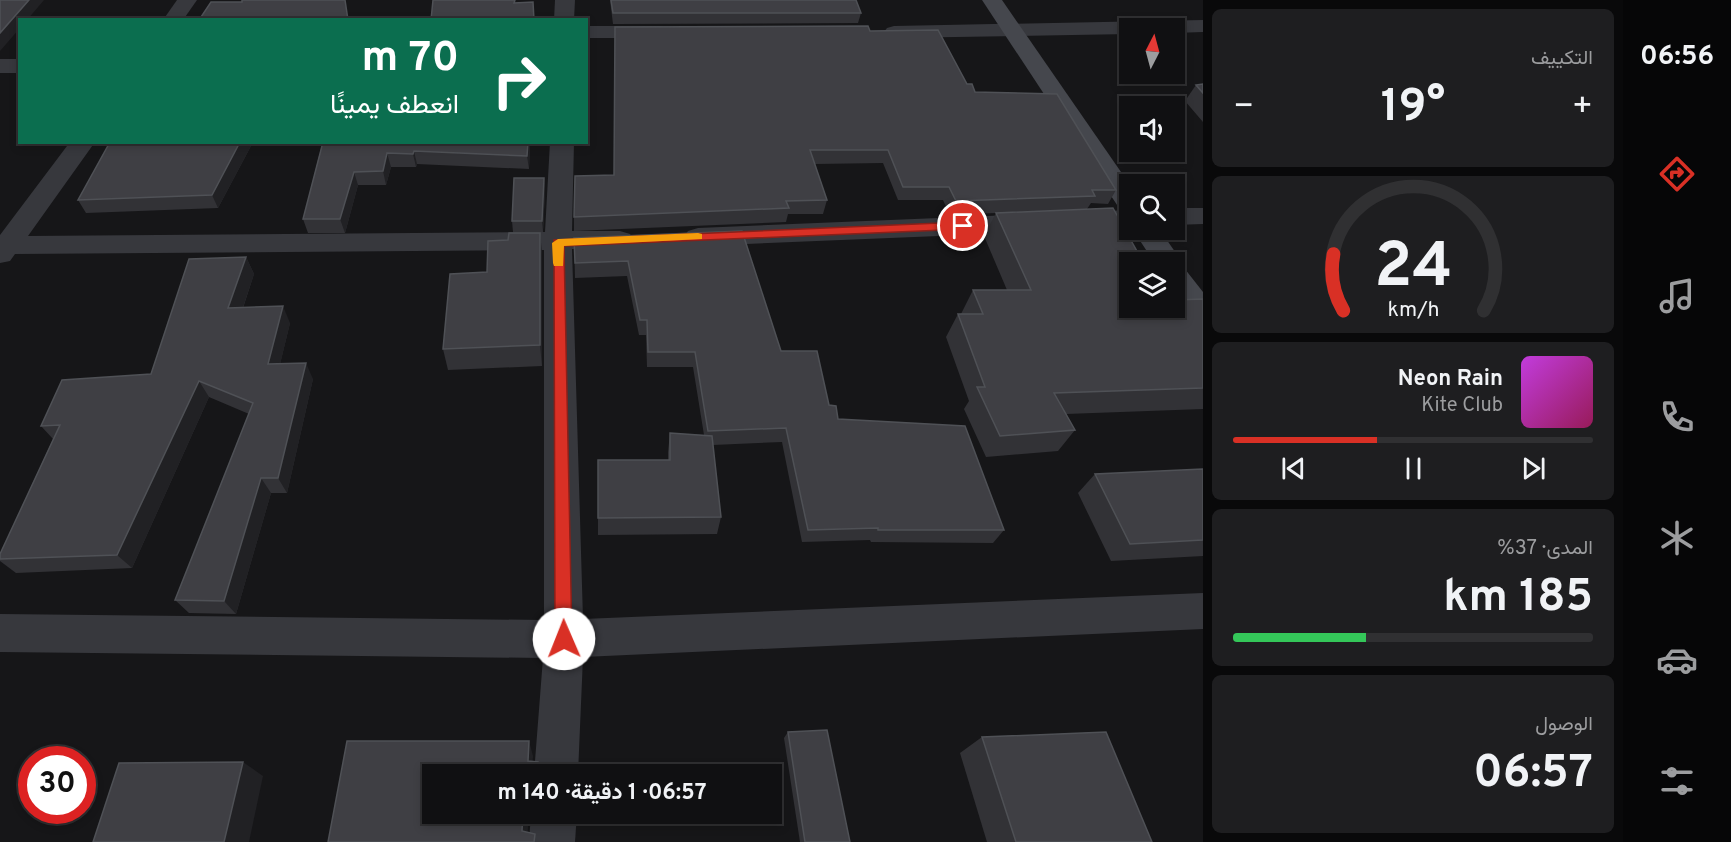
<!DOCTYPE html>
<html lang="ar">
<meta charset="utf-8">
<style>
body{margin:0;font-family:Overpass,Vazirmatn,sans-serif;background:#1e1e20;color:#f1f3f6;direction:rtl;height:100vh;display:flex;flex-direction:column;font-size:22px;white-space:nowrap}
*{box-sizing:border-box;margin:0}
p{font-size:20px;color:#9c9d9f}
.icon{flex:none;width:33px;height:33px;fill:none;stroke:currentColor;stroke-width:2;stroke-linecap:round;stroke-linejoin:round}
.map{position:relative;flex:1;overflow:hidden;direction:ltr}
.sheet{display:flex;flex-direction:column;gap:9px;padding:9px;background:#09090a;width:420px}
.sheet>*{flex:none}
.guide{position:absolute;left:18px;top:18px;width:570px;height:126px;border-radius:0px;box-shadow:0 3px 9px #0003,0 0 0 2px #303032;direction:rtl;background:#0b6e4f;color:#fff;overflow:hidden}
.needle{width:39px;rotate:6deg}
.controls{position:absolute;left:1119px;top:18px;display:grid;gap:12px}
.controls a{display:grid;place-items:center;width:66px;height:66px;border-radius:0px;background:#101012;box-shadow:0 3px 9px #0003,0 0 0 2px #303032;font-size:30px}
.speed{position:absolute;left:18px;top:746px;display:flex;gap:12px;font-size:30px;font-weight:700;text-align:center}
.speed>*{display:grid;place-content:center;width:78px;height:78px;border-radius:50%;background:#101012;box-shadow:0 3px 9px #0003,0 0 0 2px #303032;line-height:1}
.speed .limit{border:9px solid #d22;background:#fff;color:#111}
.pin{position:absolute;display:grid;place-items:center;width:51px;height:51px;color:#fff;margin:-26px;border:3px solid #fff;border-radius:50%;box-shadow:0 2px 6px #0007}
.me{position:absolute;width:66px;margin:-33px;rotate:359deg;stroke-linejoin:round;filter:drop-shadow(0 0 4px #0008)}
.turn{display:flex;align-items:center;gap:21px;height:126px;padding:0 30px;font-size:27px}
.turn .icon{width:78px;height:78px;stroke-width:2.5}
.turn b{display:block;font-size:42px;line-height:51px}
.big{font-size:45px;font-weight:700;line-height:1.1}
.sheet .widget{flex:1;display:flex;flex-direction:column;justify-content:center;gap:9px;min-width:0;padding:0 21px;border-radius:9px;background:#1e1e20}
.sheet .dial{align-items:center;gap:0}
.dial svg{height:156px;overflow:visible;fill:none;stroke:#303032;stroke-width:7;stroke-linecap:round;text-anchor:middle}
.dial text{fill:#f1f3f6;stroke:none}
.song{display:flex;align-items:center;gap:18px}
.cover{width:72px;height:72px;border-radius:9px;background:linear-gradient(135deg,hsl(290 70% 55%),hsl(330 70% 35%))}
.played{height:6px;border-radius:3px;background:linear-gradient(90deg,#d93025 40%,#303032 40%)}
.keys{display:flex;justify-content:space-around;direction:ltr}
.heat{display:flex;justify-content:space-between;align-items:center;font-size:33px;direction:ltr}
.charge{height:9px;border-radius:4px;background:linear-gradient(90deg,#34c759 37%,#303032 0)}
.trip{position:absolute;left:422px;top:764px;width:360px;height:60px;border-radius:0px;background:#101012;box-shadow:0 3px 9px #0003,0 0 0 2px #303032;font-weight:700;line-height:60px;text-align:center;direction:rtl}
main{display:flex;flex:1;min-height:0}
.tabs{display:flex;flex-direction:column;width:108px;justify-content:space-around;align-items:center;background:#060607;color:#9c9d9f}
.tabs .icon{width:42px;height:42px}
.tabs .on{color:#d93025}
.tabs b{font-size:27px;color:#f1f3f6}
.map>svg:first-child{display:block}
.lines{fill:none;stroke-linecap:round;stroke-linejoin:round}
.street{fill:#37383d;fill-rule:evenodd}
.secondary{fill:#45474d;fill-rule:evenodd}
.wall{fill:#323236}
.shaded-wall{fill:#212124}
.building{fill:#3f3f44;stroke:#4f5156;stroke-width:1.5}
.route{fill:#d93025;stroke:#8d1f18;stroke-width:1.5}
.slow{fill:#f59e0b}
</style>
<main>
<nav class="tabs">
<b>06:56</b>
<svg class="icon on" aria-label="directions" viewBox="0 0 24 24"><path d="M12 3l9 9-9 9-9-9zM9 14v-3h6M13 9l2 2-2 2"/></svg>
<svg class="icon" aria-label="music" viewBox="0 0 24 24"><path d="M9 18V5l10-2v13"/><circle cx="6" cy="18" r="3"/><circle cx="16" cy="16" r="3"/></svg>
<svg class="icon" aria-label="phone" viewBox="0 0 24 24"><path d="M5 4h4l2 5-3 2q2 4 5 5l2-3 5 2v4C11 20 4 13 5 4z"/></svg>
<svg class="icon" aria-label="climate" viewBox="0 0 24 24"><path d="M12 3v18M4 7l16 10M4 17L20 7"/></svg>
<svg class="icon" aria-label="car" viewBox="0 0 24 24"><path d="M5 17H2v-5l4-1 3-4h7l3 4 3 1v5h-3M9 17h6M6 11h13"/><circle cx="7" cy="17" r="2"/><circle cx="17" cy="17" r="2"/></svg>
<svg class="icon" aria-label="filters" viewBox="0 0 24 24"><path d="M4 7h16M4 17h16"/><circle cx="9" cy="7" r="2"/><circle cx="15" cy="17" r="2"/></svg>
</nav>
<section class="sheet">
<div class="widget"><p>التكييف</p>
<div class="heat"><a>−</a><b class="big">19°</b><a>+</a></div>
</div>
<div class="widget dial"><svg viewBox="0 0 100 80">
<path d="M14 69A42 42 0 1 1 86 69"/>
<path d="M14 69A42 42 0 0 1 9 40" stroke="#d93025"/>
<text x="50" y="56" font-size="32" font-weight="700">24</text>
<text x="50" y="72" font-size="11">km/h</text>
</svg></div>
<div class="widget">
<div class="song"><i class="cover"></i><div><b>Neon Rain</b><p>Kite Club</p></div></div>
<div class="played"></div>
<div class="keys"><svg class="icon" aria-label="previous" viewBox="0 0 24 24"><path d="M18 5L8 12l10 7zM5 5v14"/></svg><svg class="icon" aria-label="pause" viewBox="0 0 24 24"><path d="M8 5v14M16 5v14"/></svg><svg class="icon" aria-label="next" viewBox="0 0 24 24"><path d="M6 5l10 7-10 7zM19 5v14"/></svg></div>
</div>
<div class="widget"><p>المدى · 37%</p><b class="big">185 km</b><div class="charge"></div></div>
<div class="widget"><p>الوصول</p><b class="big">06:57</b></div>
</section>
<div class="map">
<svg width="1203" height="842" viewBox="0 0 1203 842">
<rect width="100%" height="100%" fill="#161618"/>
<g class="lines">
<g class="street">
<polygon points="177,0 197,0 183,20 163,20"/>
<polygon points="555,0 575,0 574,20 554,20"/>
<polygon points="1203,20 1203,32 1174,33 1174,28 1130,28 1130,34 894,38 887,36 884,32 887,28 894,26"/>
<polygon points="586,26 660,26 667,28 670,32 667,36 660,38 586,38"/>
<rect x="0" y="59" width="20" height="14"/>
<polygon points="70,142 95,142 28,236 545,232 550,142 574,142 572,231 620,231 630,234 634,240 630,246 620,249 572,249 583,619 1203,593 1203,629 583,657 578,774 534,774 543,658 0,652 0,614 544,620 544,250 15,254 10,261 0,263 0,235"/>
<polygon points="1174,208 1203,208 1203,224 1174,225"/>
<polygon points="1130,210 1130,228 698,246 688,243 684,237 688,231 698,228"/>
<polygon points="531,813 577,813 575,842 529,842"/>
</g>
<g class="secondary">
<polygon points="982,0 1002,0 1130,185 1130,213 1121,211"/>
<path d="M1133,230H1160L1182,262L1181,264L1203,292V325C1175,316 1174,287 1174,262H1154Z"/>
</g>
</g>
<g class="wall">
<polygon points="610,0 856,0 861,13 858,23 613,24"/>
<polygon points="870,31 967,84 975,92 1116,190 1108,204 1091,203 1087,209 1130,308 1203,299 1203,409 1066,414 1075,430 1058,451 986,457 964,409 969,401 946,337 958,314 961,314 973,290 1007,290 984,236 996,213 950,215 943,200 898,200 883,163 815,164 827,200 823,214 788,214 786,222 574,231 574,217 614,175"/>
<polygon points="1203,84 1203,122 1185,101 1196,85"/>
<polygon points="110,142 530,142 529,169 417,164 416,167 391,167 386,185 358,185 345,233 308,233 303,219 322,144 252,144 218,208 86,213 78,200"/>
<polygon points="544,178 545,189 543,232 513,232 512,221"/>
<polygon points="742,231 781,351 829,405 838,419 1004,530 993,543 871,542 870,540 802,542 782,442 713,445 721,517 717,534 598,535 598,460 668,460 668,452 670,433 704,435 693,367 647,367 646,335 639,335 627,276 575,278 574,238"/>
<polygon points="540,233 542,254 542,366 448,370 443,349 487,272 508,240"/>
<polygon points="246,257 254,274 243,308 290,323 280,364 313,379 287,493 271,493 236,614 189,613 175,600 249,414 209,397 132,568 16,573 0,561 0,554 53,439 41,426 151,374"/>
<polygon points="1203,469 1203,556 1111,561 1078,493 1095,474"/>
<polygon points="788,732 850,842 800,842 784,738"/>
<polygon points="982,737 1152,842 987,842 960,753"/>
</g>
<g class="shaded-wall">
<polygon points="29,0 44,0 27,20 20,20 20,28 0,51 0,33"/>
<polygon points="240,142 251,142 252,144 218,208 212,195"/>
<polygon points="528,142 530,142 529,169 527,156"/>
<polygon points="414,151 417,164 416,167 413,154"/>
<polygon points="387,153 391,167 386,185 383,171"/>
<polygon points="354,172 358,185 345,233 340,219"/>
<polygon points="544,178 545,189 543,232 542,221"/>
<polygon points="540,233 542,254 542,366 540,345"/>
<polygon points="246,257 254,274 237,325 228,308"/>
<polygon points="283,306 290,323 276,381 268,364"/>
<polygon points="306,363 313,379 287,493 278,478"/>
<polygon points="199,381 209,397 132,568 117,555"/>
<polygon points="261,478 271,493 236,614 224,601"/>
<polygon points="529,741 533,756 532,774 528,761"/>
<polygon points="243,762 263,776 249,842 224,842"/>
<polygon points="538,762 541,774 537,774"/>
<polygon points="523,813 529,813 527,842 522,831"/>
</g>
<g class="building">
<polygon points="0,0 29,0 0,33"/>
<polygon points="242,0 345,0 348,20 199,20 211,2 242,2"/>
<polygon points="433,0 515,0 514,3 533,2 534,20 431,20"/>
<polygon points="611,0 856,0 861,13 613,13"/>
<polygon points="868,26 870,31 938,30 967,84 972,84 975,92 1057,94 1116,190 1092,190 1095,196 956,201 949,187 903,187 888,150 810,150 827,200 786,201 789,208 574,217 575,176 614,175 615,27"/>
<polygon points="1203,84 1203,93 1196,85"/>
<polygon points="110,142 240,142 212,195 78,200"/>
<polygon points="323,142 528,142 527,156 414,151 413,154 387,153 383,171 354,172 340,219 303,219"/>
<polygon points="514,178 544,178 542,221 512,221"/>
<polygon points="1113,208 1143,262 1130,262 1130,308 1174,308 1174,300 1203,299 1203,388 1054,393 1075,430 1000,436 977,387 985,387 958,314 983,314 973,290 1031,290 996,213"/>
<polygon points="742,231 781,351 817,351 829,405 836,406 838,419 965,426 1004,530 878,530 878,528 808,530 786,428 708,431 695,352 648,352 647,320 640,320 628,261 575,263 574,238"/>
<polygon points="509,233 540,233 540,345 443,349 450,274 487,272 488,241 508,240"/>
<polygon points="246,257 228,308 283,306 268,364 306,363 278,478 261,478 224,601 175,600 253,403 199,381 117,555 0,559 0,554 60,425 41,426 62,380 151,374 189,259"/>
<polygon points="670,433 712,436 721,517 598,518 598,460 670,460"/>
<polygon points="1203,469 1203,540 1130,544 1095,474"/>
<polygon points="827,730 850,842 805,842 788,732"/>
<polygon points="1106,732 1152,842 1016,842 982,737"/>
<polygon points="347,741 529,741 528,761 538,762 537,774 432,774 432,813 523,813 522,831 535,834 534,842 328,842"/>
<polygon points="243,762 224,842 93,842 119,763"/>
</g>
<polygon class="route" points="963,222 968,226 967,229 564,246 572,639 570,645 564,647 558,645 555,639 554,240"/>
<polygon class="slow" points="698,233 702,234 702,239 564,246 563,266 554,266 553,263 552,243 558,239"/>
</svg>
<div class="controls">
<a><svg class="needle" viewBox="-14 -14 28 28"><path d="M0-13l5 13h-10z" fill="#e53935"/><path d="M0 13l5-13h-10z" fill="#9c9d9f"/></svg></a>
<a><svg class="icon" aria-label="sound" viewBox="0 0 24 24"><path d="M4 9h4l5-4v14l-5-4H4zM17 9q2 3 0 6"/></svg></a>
<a><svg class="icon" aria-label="search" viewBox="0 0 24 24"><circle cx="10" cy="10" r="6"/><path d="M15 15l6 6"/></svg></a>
<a><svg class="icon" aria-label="layers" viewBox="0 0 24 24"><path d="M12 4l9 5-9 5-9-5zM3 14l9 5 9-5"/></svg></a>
</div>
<div class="speed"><div class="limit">30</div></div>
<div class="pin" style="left:963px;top:226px;background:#d93025"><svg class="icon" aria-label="arrive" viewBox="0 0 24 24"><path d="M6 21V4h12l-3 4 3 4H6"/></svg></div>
<svg class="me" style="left:564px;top:639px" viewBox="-20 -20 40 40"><circle r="19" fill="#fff"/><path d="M0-13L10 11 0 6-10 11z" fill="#d93025"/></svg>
<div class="trip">06:57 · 1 دقيقة · 140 m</div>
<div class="guide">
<div class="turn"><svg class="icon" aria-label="right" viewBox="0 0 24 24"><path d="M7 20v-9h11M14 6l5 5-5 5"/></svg><div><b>70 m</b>انعطف يمينًا</div></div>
</div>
</div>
</main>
